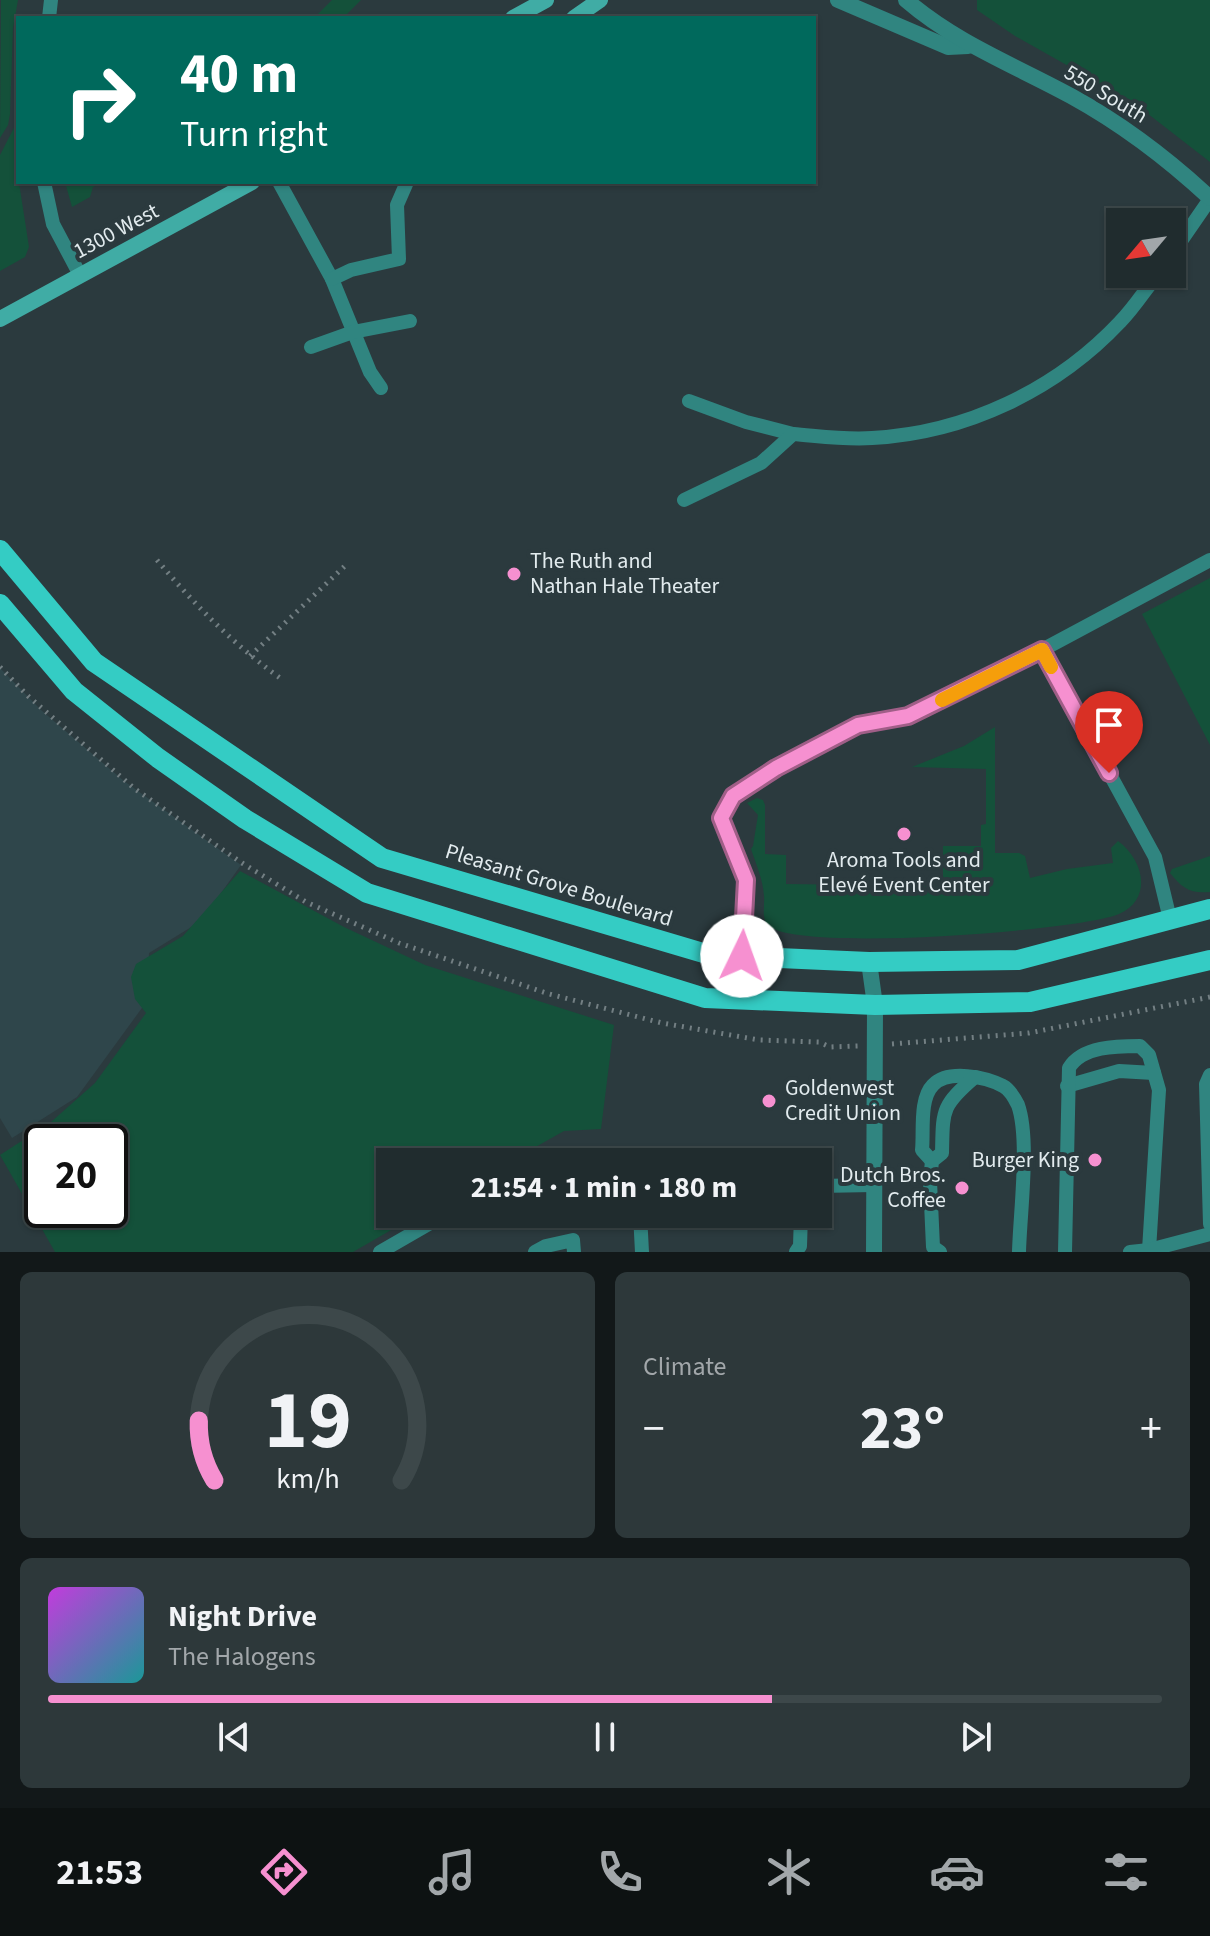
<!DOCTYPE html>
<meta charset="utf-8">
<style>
body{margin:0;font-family:"Source Sans 3",sans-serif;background:#2d383a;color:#f1f3f6;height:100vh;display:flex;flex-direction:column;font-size:30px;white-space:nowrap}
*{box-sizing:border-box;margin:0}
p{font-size:26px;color:#a2a7aa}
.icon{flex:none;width:44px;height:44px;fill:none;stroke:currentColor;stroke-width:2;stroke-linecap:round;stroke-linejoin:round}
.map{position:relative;height:1252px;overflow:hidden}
.side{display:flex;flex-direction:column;gap:20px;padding:20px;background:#121819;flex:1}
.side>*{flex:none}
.guide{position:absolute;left:16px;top:16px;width:800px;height:168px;border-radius:0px;box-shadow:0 2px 6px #0004,0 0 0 2px #3d484a;background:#00695c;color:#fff;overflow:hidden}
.needle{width:52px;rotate:241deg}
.buttons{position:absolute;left:1106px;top:208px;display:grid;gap:16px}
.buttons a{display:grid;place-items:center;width:80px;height:80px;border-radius:0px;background:#202c2e;box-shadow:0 2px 6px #0004,0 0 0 2px #3d484a;font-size:40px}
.speed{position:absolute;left:24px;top:1124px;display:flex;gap:16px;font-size:40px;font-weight:700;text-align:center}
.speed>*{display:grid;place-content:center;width:104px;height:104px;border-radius:50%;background:#202c2e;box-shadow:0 2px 6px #0004,0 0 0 2px #3d484a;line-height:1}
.speed .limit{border:4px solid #111;border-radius:12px;background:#fff;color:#111}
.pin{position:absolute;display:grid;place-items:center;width:68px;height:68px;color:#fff;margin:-82px -34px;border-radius:50% 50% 50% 0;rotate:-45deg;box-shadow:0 0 8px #0007}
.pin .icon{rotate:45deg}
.me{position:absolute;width:88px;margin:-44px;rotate:3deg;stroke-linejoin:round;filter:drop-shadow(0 0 6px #0008)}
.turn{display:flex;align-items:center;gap:28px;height:168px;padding:0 32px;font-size:36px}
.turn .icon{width:104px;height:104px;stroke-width:2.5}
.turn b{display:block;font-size:56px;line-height:68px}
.big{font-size:60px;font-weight:700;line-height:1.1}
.side .card{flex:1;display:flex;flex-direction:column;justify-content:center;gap:12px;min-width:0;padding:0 28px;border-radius:12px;background:#2d383a}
.side .dial{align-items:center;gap:0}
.dial svg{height:208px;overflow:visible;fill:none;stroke:#3d484a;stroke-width:7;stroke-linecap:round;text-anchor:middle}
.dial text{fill:#f1f3f6;stroke:none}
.song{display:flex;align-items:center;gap:24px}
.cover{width:96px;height:96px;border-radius:12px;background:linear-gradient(135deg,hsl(290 70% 55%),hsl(180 70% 35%))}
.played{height:8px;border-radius:4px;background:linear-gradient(90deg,#f690d0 65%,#3d484a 65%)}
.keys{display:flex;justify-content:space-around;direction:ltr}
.heat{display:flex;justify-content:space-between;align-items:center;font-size:44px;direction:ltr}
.side .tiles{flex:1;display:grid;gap:20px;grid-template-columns:1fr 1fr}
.card:last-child{grid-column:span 2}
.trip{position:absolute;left:376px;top:1148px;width:456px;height:80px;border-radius:0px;background:#202c2e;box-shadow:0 2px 6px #0004,0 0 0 2px #3d484a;font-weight:700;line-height:80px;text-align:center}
.dock{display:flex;height:128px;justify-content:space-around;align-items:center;background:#0d1212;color:#a2a7aa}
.dock .icon{width:56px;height:56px}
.dock .selected{color:#f690d0}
.dock b{font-size:36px;color:#f1f3f6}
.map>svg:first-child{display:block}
.built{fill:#2f464b}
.green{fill:#14513a;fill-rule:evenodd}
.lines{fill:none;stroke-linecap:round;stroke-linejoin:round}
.path{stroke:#737f83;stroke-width:5;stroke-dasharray:2 6;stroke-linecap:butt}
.lane{stroke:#308580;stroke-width:14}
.street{stroke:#308580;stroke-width:16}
.secondary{stroke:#40aca5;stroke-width:16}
.primary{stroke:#34ccc4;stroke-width:20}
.route-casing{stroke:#a05e87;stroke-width:20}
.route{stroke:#f690d0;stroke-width:14}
.slow{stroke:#f59e0b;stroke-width:14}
.poi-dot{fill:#f690d0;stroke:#2b3a3e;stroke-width:3}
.labels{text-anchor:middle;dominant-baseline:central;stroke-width:8;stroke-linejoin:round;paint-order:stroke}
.street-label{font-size:22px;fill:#e2ebee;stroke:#2b3a3e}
.poi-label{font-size:22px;fill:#e2ebee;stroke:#2b3a3e;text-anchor:start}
</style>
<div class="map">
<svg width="1210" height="1252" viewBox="0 0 1210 1252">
<rect width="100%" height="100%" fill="#2b3a3e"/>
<polygon class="built" points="0,668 41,710 124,781 241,865 201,921 149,953 147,1001 77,1097 12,1138 0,1118"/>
<g class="green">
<polygon points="1,0 18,0 13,28 10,114 8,125 0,138"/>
<polygon points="332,0 361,0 343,18 314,18"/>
<polygon points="977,0 1210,0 1210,162 1134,103 1015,36 977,10"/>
<polygon points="18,113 18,147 15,157 29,247 25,257 0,271 0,155 17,122"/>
<polygon points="65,182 105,182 93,187 90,197 72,207"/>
<polygon points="1210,578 1210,745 1142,614"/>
<path d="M995,727V853H1019L1025,856L1030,878L1067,869L1113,863L1111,848L1118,841C1144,860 1153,899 1119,914C1079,931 792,953 768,925C761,918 765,906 764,896C763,880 756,864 751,849L753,846L758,815L747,803L757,798L763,800L765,805V854L786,855V884L943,886V846H981V825L986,824V769L912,767L964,746Z"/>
<path d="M1210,856V892C1190,894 1182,888 1170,873L1172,869Z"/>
<path d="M240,871L344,927L425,965L614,1025L601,1129L564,1131L509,1162H390V1214H419L353,1252H55L0,1155L51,1122L95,1083L146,1013L135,999L131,977L136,964L183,936ZM42,1142H110V1210H42Z"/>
</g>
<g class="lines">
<g class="path">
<path d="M157,560C194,604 233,644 280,678"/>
<polyline points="250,656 348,563"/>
<polyline points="0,667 28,696 135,789 242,863 306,902 399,943 549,994 662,1023 759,1040 819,1042 830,1047 858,1046"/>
<polyline points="892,1044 1029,1033 1210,997"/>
</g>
<g class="lane">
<polyline points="49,18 51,0"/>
<polyline points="44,182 53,224 80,275"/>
<polyline points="279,182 332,279 370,372 381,388"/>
<polyline points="1115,236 1120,239"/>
<polyline points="1172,254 1210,199"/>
<polyline points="332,279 351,270 399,259 397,205 407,182"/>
<polyline points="311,347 353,332 410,321"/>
<polyline points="689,401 746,422 793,434"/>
<path d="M684,500L761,463L793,434C819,436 845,440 872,438C966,433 1056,390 1120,322C1134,308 1145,290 1158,274"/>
<polyline points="1042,650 1155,857 1170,919"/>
<polyline points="742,956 746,880 721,818 733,796 776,768 858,725 908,716 1042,650 1210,560"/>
<polyline points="1210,1075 1206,1084 1210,1224"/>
<polyline points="1067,1086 1119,1071 1154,1073"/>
<path d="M932,1161L922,1150C924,1132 919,1099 933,1085C948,1069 986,1077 1003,1086C1009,1089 1015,1099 1018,1105C1030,1139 1020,1213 1019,1252"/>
<polyline points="818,1186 874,1185"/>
<polyline points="640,1214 642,1252"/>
<polyline points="573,1220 624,1214"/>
<polyline points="380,1252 446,1214"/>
<polyline points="535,1252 546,1246 573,1240 574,1252"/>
<polyline points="796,1252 800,1246 801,1214"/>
<path d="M940,1252L933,1247L930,1181L932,1161L942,1153C943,1110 941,1106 975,1077"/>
<path d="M1065,1252L1069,1068C1082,1046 1117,1046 1140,1046L1149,1055L1159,1090L1149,1250"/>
<polyline points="1130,1252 1149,1250 1210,1234"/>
</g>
<g class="street">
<polyline points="838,0 948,47 968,46"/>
<path d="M906,0C956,43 1014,65 1071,96C1122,124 1168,159 1210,198"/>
<polyline points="869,962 875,1005 874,1252"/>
</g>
<g class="secondary">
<polyline points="513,18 546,0"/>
<polyline points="574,18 600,0"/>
<polyline points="0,319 252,182"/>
</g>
<g class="primary">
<polyline points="0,550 94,662 382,858 710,955 869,962 1018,960 1210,909"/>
<polyline points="0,604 74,691 158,758 245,819 367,893 705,998 875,1005 1030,1002 1210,960"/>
</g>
</g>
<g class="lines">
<defs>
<polyline id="route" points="742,956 746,880 721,818 733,796 776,768 858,725 908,716 1042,650 1109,773"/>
</defs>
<use href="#route" class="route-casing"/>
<use href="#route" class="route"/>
<polyline class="slow" points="942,700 1042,650 1051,667"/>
</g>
<g class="poi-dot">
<circle cx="514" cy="574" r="8"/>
<circle cx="904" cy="834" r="8"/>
<circle cx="769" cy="1101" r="8"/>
<circle cx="1095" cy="1160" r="8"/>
<circle cx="962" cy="1188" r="8"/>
</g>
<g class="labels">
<g class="street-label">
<text transform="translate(1106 94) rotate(31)">550 South</text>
<text transform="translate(116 231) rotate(-28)">1300 West</text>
<text transform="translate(559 885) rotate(17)">Pleasant Grove Boulevard</text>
</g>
<g class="poi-label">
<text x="530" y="561">The Ruth and<tspan x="530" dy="25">Nathan Hale Theater</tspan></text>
<text x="904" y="860" text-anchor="middle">Aroma Tools and<tspan x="904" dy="25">Elevé Event Center</tspan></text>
<text x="785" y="1088">Goldenwest<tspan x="785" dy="25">Credit Union</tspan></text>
<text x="1079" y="1160" text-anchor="end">Burger King</text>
<text x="946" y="1175" text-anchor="end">Dutch Bros.<tspan x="946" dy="25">Coffee</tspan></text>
</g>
</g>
</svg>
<div class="buttons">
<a><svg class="needle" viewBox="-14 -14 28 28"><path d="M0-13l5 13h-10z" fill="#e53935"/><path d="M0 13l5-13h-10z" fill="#a2a7aa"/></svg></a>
</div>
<div class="speed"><div class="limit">20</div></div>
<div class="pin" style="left:1109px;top:773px;background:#d93025"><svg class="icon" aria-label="arrive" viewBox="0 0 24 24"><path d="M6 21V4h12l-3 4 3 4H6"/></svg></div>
<svg class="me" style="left:742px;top:956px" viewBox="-20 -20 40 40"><circle r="19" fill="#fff"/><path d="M0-13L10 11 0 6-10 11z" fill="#f690d0"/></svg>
<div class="trip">21:54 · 1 min · 180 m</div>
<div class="guide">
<div class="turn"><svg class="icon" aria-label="right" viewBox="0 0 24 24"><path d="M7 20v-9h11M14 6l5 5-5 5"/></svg><div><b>40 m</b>Turn right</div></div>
</div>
</div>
<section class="side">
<div class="tiles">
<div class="card dial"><svg viewBox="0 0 100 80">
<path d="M14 69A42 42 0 1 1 86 69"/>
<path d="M14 69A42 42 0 0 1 8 46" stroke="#f690d0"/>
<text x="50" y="56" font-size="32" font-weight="700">19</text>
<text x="50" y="72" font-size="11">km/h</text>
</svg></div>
<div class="card"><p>Climate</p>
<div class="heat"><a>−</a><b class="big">23°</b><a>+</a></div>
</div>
<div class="card">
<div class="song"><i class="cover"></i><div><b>Night Drive</b><p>The Halogens</p></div></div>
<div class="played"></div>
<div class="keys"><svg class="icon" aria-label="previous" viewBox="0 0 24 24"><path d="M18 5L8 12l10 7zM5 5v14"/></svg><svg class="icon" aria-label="pause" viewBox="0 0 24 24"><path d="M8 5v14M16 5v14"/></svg><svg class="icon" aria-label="next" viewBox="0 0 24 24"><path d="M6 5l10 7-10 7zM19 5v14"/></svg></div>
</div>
</div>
</section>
<nav class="dock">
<b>21:53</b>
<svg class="icon selected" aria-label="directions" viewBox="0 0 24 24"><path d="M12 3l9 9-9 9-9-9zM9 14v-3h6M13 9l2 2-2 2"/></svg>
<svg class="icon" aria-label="music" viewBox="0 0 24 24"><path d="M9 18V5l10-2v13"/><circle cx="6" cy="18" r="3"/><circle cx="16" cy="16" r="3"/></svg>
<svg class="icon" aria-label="phone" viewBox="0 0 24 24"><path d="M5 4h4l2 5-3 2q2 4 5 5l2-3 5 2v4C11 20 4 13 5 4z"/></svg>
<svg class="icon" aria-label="climate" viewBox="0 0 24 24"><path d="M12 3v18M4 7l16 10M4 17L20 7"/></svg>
<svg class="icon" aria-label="car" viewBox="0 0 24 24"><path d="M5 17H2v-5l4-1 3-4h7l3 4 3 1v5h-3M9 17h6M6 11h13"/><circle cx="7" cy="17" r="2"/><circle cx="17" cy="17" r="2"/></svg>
<svg class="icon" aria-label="filters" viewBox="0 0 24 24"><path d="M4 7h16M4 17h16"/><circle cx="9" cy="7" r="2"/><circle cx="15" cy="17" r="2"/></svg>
</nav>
